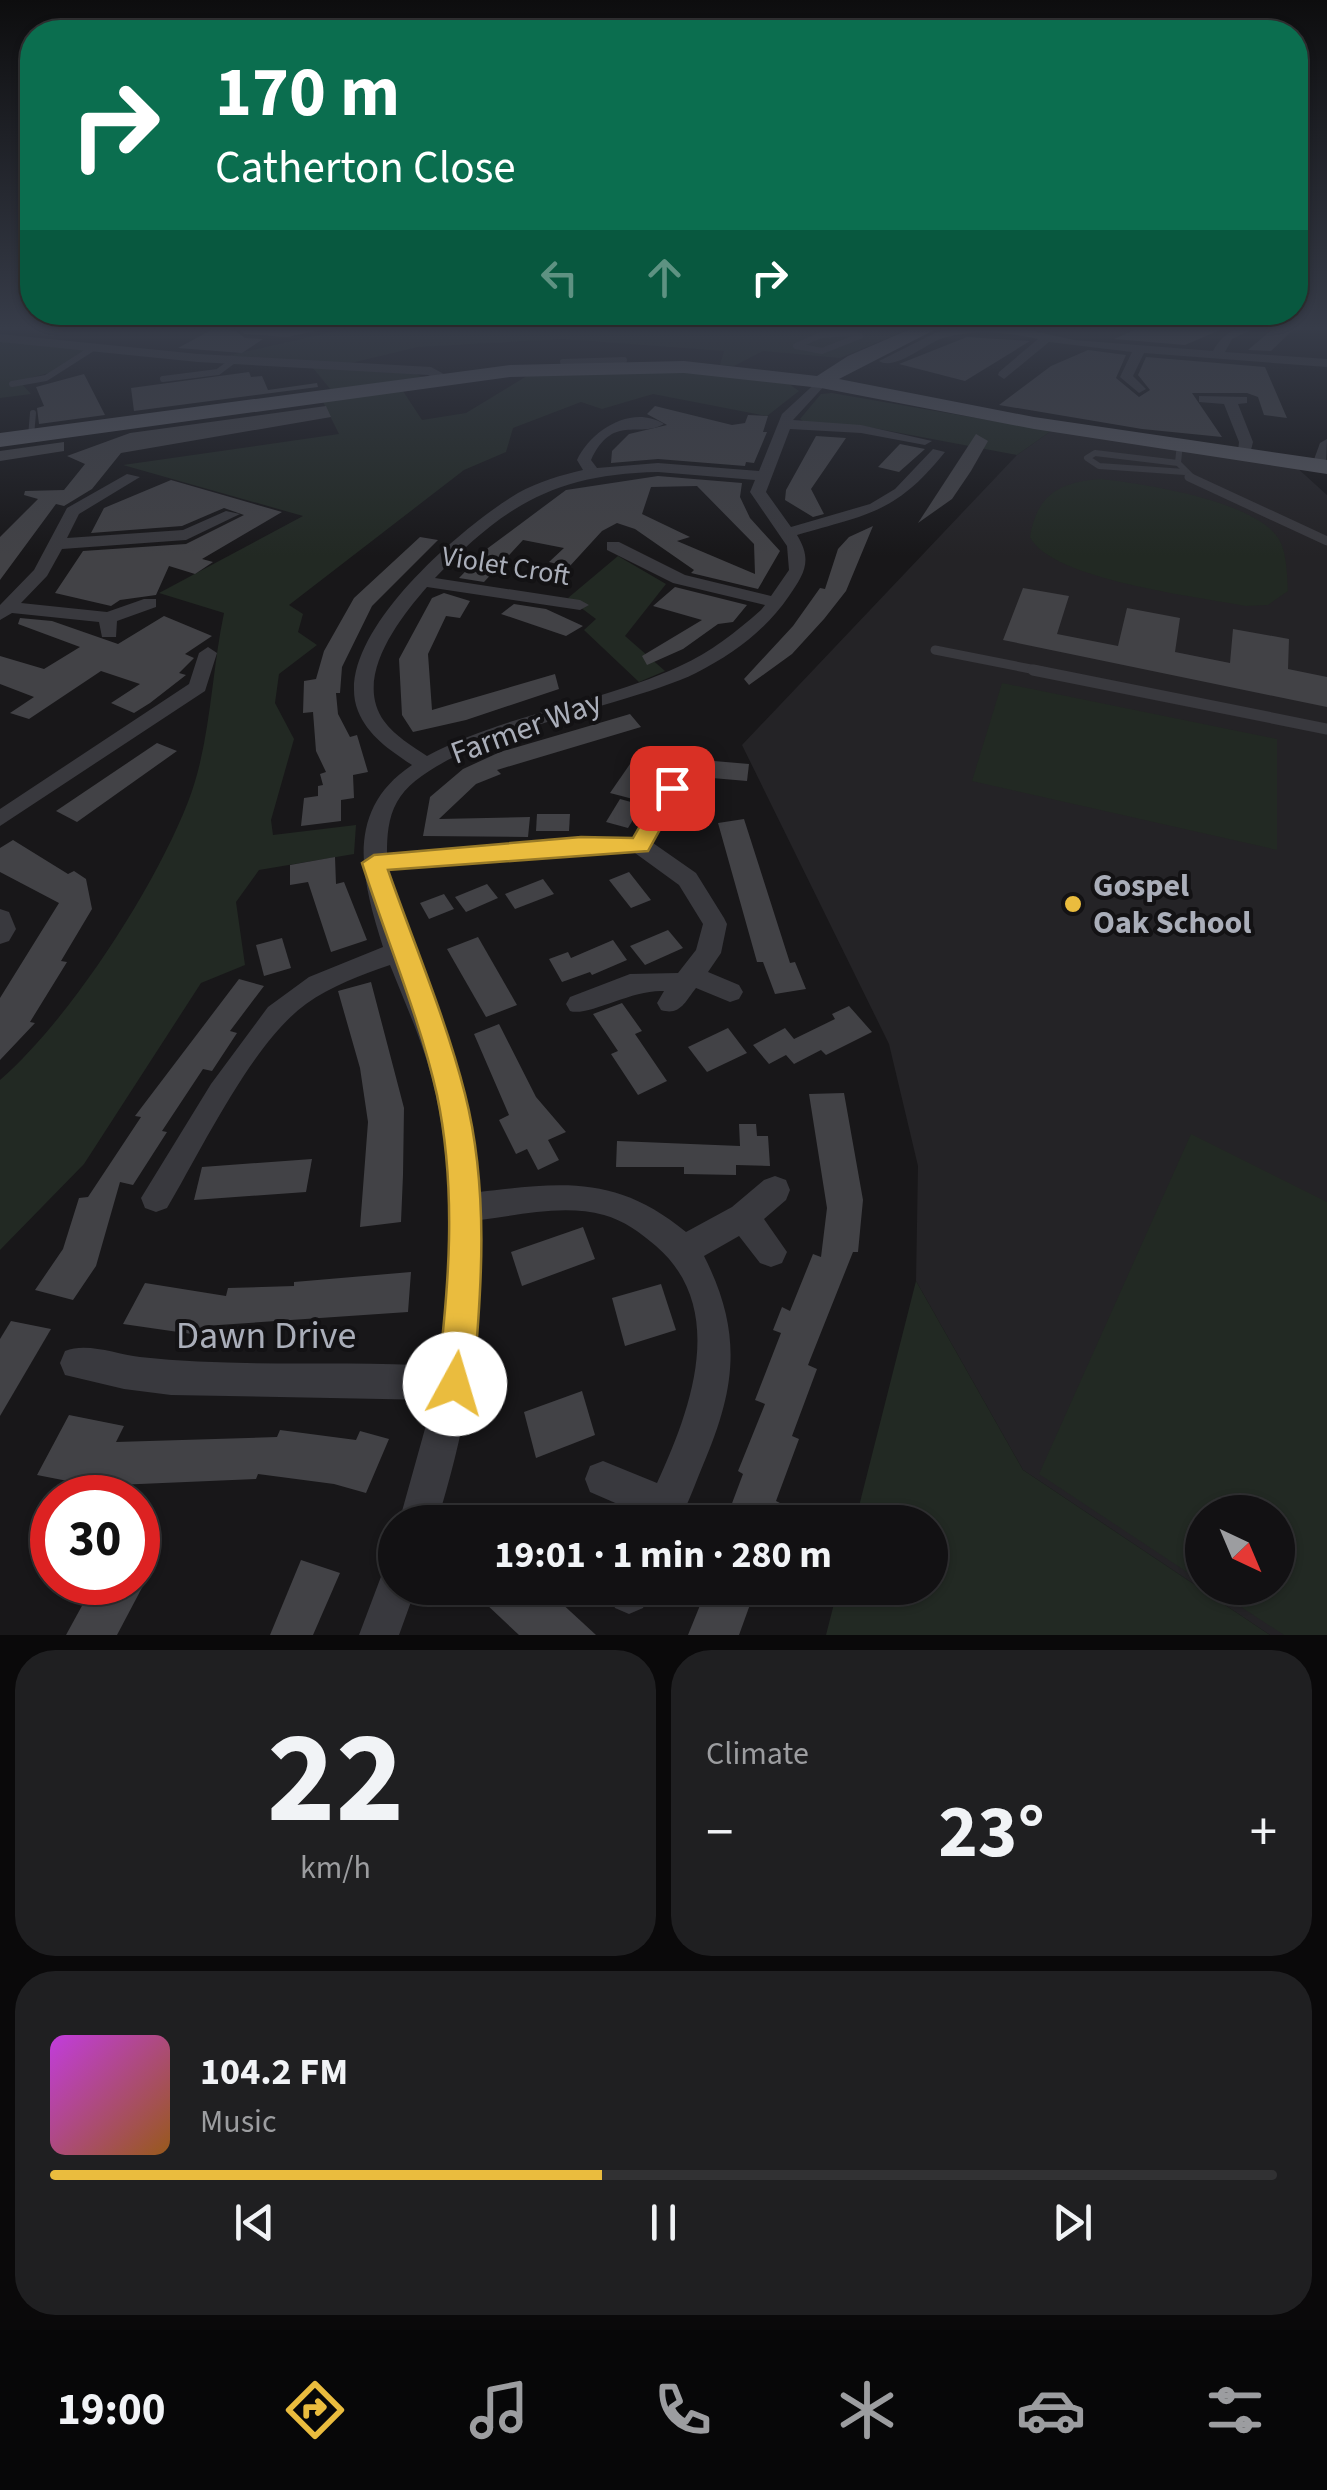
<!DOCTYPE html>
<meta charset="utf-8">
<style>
body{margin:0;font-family:"Source Sans 3",sans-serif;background:#1f1f21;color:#f1f3f6;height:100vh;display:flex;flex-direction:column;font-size:38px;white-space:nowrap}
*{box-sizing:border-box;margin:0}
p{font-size:32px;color:#9c9da0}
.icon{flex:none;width:55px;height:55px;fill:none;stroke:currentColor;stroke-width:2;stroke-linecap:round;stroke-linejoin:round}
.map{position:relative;height:1635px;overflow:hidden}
.sheet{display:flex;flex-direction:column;gap:15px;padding:15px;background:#0a090a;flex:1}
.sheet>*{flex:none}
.top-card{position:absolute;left:20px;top:20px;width:1288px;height:305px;border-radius:40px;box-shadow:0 2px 8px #0004,0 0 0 2px #313133;background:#0b6e4f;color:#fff;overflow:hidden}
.needle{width:65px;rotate:136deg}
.tools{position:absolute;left:1185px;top:1495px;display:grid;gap:20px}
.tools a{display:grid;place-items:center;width:110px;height:110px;border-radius:50%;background:#121113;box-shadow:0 2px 8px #0004,0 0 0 2px #313133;font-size:50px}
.speed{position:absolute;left:30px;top:1475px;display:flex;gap:20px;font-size:50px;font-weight:700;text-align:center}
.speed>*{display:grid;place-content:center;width:130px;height:130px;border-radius:50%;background:#121113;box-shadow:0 2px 8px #0004,0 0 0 2px #313133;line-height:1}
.speed .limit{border:15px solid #d22;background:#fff;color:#111}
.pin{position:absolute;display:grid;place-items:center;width:85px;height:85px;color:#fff;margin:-42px;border-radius:20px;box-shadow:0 5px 15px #0006}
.me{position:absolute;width:110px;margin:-55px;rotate:6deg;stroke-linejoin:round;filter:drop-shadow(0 0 8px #0008)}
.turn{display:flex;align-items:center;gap:35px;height:210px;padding:0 30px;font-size:45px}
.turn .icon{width:130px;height:130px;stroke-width:2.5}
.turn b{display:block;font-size:70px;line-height:85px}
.lanes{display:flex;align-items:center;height:95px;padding:0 30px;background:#0003;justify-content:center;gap:50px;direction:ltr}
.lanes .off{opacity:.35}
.big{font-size:75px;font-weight:700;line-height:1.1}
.sheet .card{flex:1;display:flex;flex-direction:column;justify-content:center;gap:15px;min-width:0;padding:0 35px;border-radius:40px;background:#1f1f21}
.sheet .dial{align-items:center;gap:0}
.dial b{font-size:130px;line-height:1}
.song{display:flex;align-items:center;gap:30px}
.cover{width:120px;height:120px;border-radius:15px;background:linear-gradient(135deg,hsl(290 70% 55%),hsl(30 70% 35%))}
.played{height:10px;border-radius:5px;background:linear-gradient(90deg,#eabc3e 45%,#313133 45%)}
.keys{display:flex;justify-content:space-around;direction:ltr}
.heat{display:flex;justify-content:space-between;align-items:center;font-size:55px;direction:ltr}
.sheet .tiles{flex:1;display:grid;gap:15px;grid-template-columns:1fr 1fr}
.card:last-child{grid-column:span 2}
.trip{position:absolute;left:378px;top:1505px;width:570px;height:100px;border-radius:50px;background:#121113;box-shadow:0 2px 8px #0004,0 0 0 2px #313133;font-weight:700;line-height:100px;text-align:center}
.tab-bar{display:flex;height:160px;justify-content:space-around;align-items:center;background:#070708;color:#9c9da0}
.tab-bar .icon{width:70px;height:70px}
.tab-bar .on{color:#eabc3e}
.tab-bar b{font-size:45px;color:#f1f3f6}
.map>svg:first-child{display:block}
.built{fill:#242326;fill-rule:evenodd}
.green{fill:#222923}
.building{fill:#424246;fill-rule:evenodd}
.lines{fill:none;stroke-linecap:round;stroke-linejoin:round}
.lane-far2{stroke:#39393e;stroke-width:6}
.lane-far1{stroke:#39393e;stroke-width:9}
.lane{stroke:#39393e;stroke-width:11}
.street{fill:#39393e;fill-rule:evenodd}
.primary{fill:#55565d;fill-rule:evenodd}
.route{fill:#eabc3e;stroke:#987a28;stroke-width:2.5}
.poi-dot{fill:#eabc3e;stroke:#131214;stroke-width:4}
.labels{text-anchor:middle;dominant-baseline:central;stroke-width:8;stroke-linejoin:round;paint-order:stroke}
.far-street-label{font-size:28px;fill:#aaaeb9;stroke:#131214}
.street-label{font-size:32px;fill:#aaaeb9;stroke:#131214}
.poi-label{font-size:32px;font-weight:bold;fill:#aaaeb9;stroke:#131214;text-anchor:start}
.near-street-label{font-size:38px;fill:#aaaeb9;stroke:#131214}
</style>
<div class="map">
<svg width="1327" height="1635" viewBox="0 0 1327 1635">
<rect width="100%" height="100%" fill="#181719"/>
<path class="built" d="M1051,431L1295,466L1327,495V1635H1270L1023,1470L916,1281L918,1166L889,1044L742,745L1017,455ZM1202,1512H1278V1588H1202Z"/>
<g class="green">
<polygon points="354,327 914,327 840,358 763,351 734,366 720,365 724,351 563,339 418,347 347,364 226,356"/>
<polygon points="0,341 87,350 56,371 19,381 31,394 0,398"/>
<polygon points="313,368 414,373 423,377 331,390"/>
<path d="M719,372L788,383L799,391L767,416L653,394L602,409L581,402L513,428L506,452L464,470L289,605L303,614L298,632L317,645L279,674L275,703L294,739L271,820L273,835L356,825L354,854L259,870L236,902L245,965L201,983L84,1164L0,1250V1080C70,1019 154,889 188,802C211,743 211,674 224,613L159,593L303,516L123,465L339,434L323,402L403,391L422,420L466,413L530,374Z"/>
<polygon points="832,393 1051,431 1017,455 863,426 808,424 800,419 821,394"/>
<path d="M1101,479C1144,484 1253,500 1278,538C1287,551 1287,575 1288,591L1268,605L1246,606C1200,597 1051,580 1030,537C1037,494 1060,482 1101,479Z"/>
<polygon points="618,556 666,584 625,636 665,671 639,682 584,630 596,619 568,598"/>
<polygon points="1002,683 1277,739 1277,850 972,781"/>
<polygon points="1191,1134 1327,1202 1327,1635 1284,1635 1212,1588 1278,1588 1278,1512 1202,1512 1202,1582 1039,1474"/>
<polygon points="916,1281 1023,1470 1270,1635 826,1635 838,1588 930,1588 930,1522 855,1522"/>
</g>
<g class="building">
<polygon points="1142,327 1227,327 1185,345 1114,339"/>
<polygon points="1275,327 1296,327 1271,351 1248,350"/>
<polygon points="215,328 236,331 245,338 263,339 242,353 178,348"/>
<polygon points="967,337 1030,341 965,381 899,364"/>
<polygon points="1088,350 1126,355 1116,378 1139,397 1150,390 1138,375 1146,357 1265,367 1287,418 1264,415 1258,397 1247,393 1192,393 1222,437 1142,429 999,405 1051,366"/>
<polygon points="249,372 251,377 262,376 268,390 317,383 318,387 134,411 131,388"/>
<polygon points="84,374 105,415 39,424 37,408 44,406 36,387"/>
<polygon points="326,406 331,417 121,453 92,489 64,506 56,504 0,580 0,537 38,499 24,495 25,491 64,490 85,464 67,456 130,433"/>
<polygon points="655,406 732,425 745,423 748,415 768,416 763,432 767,432 754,463 746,462 745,466 658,459 611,463 612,451 629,434 667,425 647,414"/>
<polygon points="976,434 988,441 971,471 952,499 918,523"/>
<polygon points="816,436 846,438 811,489 824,514 813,517 785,500 786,490"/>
<polygon points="64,442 64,451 0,461 0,451"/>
<polygon points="900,444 925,449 899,472 878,467"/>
<path d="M658,476L742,483L740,497L750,518L780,551L758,589L691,573L694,570L635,529L617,523L602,531L569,567L549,562L564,548L523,540L484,582L459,578L488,548L566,490ZM697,486L754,544L755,574L677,541L690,537L642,514L651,487Z"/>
<polygon points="171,480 282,512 202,559 213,562 195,574 169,566 156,595 120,600 111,606 55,593 83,551 186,544 244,515 224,508 182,526 91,533 104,508"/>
<polygon points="873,526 846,591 824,619 792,654 749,685 744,679 793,626 820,588 825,589 838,549 849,537"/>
<polygon points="420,537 438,540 372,606 342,667 340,693 336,693 338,714 350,737 357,735 368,772 353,775 354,798 341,800 341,821 301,826 304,798 318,796 318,786 323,785 320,774 326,772 316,751 313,712 303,713 304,681 316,679 324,651 354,598"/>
<polygon points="675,587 747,605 733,622 718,624 683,649 647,665 642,656 702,620 653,606"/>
<polygon points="1023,588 1069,596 1057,634 1118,646 1127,608 1180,618 1175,652 1230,663 1233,629 1289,639 1288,669 1327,677 1327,707 1003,640"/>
<polygon points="444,593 470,601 460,618 446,616 428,654 432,710 555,674 559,689 466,720 413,732 402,715 399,659 432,598"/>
<polygon points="514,604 546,609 583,626 566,636 501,614"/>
<polygon points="164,616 212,636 185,654 194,658 179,673 186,675 150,703 134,713 111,703 140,684 101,671 29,719 10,713 34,697 0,684 0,656 44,669 80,647 18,624 20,618 52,621 118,644"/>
<polygon points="630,714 641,727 497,770 501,774 476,784 439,819 530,817 528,837 423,836 430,797 463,769 500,752"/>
<polygon points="157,743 177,751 77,822 56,811"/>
<polygon points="714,761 749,764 747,781 712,778"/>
<polygon points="630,764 653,770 633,799 610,793"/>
<polygon points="620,799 642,805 628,828 606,822"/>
<polygon points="537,814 570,814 569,831 536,831"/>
<polygon points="744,819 790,963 795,962 806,989 775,994 763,962 757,962 718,823"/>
<polygon points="13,840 68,874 74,871 86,879 92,909 61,961 67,962 30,1022 35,1023 0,1060 0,998 59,903 0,872 0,848"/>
<polygon points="335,857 336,884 344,882 367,940 331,952 308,882 290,885 290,865"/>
<polygon points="629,872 651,900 631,908 609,880"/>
<polygon points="543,879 554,894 515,909 505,894"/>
<polygon points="487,884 498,898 466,912 455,897"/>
<polygon points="444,894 454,909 429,919 420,903"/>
<polygon points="668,930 683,948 645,965 630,946"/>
<polygon points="478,937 517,1005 486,1017 447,949"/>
<polygon points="282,938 291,968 264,976 256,945"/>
<polygon points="613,940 627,960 592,975 590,972 562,982 549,959 568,952 571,958"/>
<polygon points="239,979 264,986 230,1031 237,1033 212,1071 203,1069 162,1131 167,1132 133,1185 120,1182 96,1266 73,1300 35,1290 63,1249 79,1198 88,1197 141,1117 135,1116"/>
<polygon points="371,982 404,1108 403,1175 401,1222 360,1227 368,1122 360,1068 338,991"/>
<polygon points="622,1003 642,1031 635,1034 667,1081 638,1095 611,1054 618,1051 593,1014"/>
<polygon points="849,1006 872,1032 826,1055 821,1050 794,1064 786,1055 769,1064 753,1045 785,1028 794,1039 835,1019 832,1014"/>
<polygon points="499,1024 536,1097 566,1132 548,1140 559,1160 538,1170 527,1149 516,1154 499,1120 509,1115 474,1034"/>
<polygon points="728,1028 747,1053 707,1072 688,1047"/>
<polygon points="844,1093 863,1200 858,1252 853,1252 808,1365 817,1369 792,1436 799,1439 776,1501 782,1504 776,1522 725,1522 743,1474 738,1471 765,1404 755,1400 781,1333 773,1330 782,1307 790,1311 813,1254 821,1257 827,1208 809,1094"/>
<polygon points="739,1124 756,1124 757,1136 768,1136 770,1166 736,1165 736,1175 684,1174 684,1167 616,1167 617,1141 740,1146"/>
<polygon points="312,1159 306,1192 194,1200 202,1167"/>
<polygon points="583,1227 595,1259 522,1286 511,1252"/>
<polygon points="411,1272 408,1312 204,1326 199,1335 123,1324 145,1283 226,1296 228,1288 294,1286 294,1282"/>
<polygon points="661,1284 676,1330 625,1346 612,1298"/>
<polygon points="11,1321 51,1329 0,1416 0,1339"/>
<polygon points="582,1391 595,1435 536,1458 524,1412"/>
<polygon points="69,1415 124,1426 116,1442 277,1437 280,1430 356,1440 360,1431 389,1439 366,1493 334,1484 258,1474 256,1479 93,1486 37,1475"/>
<polygon points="301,1560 340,1573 313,1635 270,1635"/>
<polygon points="95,1582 145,1582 117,1635 66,1635"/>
<polygon points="469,1588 545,1588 596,1635 519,1635"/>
<polygon points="707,1588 732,1588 752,1599 739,1635 688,1635"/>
</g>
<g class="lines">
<g class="lane-far2">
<polygon points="851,333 860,336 822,351 796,346 821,335"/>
<polyline points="563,362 595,361"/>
<polyline points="596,367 595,361 624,360"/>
<polyline points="163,379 218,372 234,360"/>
<polyline points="12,384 46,378 93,348"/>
<polyline points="31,436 33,413"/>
<polyline points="1180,443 1178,463 1194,479"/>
<polyline points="1178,463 1095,453 1087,458 1099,466 1185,472"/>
</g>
<g class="lane-far1">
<polyline points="1189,477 1327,541"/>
<polyline points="935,650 1046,672"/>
</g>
<polyline class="lane" points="1033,670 1327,729"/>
<g class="street">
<polygon points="243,327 334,327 287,337 245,334 239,330"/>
<path d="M973,327H1015L1074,340L1213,351C1224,332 1235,327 1257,327L1232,339L1225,352L1327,359V367L1144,353L1133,376L1146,389L1139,393L1120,377L1132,352L1049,342L1004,379L998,375L999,372L1038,339C1006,332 975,329 943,338C925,344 895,371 879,361L937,332Z"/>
<polygon points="0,334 198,354 431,367 453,379 447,383 428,375 198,362 0,342"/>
<path d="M821,378L828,382L793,420L861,425L932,441L925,445L861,433L790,429L766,492L791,527L870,504L895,489L933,449L945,452C896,513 869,514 797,535C813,561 804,574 789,596C765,631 733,654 696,673C628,707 432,738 397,802C388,818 387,836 387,854L581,837H633L663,784L671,782L682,789L670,811L699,818L702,823L691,830L663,824L653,843L696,873L724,918L727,924L721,953L708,972L739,985L743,992L739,999L730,1002L696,988C685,1002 680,1016 661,1010L657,1003L664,991C632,989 588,1017 570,1011L566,1004L570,997L630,974L678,973L696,950L703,924L679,885L635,853H581L387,870L408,944L465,1097L479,1192C563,1182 617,1175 686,1232L732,1207L764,1180L775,1176L786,1180L790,1190L786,1200L764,1219L787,1252L782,1263L771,1267L760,1263L739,1236L704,1256C743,1333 736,1388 703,1465C695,1484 688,1505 678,1522H640L643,1515L590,1492L585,1479L590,1466L603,1461L657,1483C690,1411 729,1309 656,1246C641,1233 623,1220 604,1215C564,1204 520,1215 480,1220C484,1325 468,1423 437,1522H399L433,1400L171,1395L124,1389L65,1375L60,1363L65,1351C87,1342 116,1354 140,1357C239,1368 340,1360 440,1366C451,1277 455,1185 436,1096C427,1051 407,1008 390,965C361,975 331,986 306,1004C252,1043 202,1149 167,1208L156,1212L145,1208L141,1198L211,1084L268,1007L309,977L383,947C362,880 343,811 412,765C391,751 368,736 358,711C329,638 464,525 518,493C538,482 561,475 583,470L577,460C591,430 632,404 664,424C638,439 613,413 591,460L597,468L658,463L759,471L782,414ZM658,472L755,480L750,492L787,546L789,570L771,596L685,575L619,542H607V550L673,583L765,605L761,610C736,632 711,652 680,666C598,704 507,713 427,756C412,746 395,736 384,721C353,678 399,619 427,587L580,610L589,605L580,600L435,578C504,505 556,474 658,472Z"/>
<polygon points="1199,396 1247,397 1247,403 1238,404 1253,442 1250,454 1238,451 1239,442 1224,404 1199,402"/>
<polygon points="1327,439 1326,465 1314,468 1312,465 1320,443"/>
<polygon points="127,474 140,477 79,514 67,538 183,530 226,511 240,514 186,540 62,549 47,576 21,603 107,612 144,599 156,599 156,607 117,621 116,637 102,637 99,622 12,613 0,620 0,605 34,570 67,508"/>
<polygon points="208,647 217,653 205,691 0,826 0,809 189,684 199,653"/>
<polygon points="0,909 9,912 16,929 9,941 0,944"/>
<polygon points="395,1569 395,1588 416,1588 399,1635 359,1635 382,1574"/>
<polygon points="612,1588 652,1588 643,1608 629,1614 615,1608 609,1594"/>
</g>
<polygon class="primary" points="915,327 940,327 839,379 1034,417 1327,460 1327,474 1034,429 821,388 684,373 510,377 0,447 0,433 510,365 684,361 817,376 848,356"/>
</g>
<linearGradient id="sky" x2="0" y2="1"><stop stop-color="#0d0d0e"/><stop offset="0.59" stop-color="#373c49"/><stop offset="1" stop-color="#373c49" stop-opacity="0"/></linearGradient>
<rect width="1327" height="556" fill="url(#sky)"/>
<path class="route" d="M672,781L683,788L648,851L388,870C414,944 446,1019 465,1094C489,1188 482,1289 473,1384L467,1396L455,1402L443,1396L437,1384C449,1289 457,1190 437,1095C420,1019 386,938 362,863L374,855L581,837L633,838L664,784Z"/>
<circle class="poi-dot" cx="1073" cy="904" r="10"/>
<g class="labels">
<g class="far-street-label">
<text transform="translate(506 566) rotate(9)">Violet Croft</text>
</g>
<g class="street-label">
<text transform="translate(526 728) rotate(-20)">Farmer Way</text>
</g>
<g class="poi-label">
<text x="1093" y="886">Gospel<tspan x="1093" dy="37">Oak School</tspan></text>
</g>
<g class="near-street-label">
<text x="266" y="1336">Dawn Drive</text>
</g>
</g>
</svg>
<div class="tools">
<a><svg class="needle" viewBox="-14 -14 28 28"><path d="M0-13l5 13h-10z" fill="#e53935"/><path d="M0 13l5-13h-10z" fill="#9c9da0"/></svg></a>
</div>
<div class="speed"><div class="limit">30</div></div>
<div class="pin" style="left:672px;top:788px;background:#d93025"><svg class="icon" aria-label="arrive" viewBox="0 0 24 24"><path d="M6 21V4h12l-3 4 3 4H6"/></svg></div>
<svg class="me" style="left:455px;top:1384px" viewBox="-20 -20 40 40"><circle r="19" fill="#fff"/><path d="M0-13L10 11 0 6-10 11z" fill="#eabc3e"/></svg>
<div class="trip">19:01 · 1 min · 280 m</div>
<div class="top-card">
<div class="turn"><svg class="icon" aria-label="right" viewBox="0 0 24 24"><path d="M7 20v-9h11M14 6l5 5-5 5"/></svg><div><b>170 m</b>Catherton Close</div></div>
<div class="lanes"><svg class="icon off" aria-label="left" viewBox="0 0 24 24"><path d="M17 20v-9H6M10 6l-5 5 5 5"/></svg><svg class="icon off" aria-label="ahead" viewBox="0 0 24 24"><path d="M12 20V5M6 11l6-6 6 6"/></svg><svg class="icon" aria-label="right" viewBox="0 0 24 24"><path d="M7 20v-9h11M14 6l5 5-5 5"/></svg></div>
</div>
</div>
<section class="sheet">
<div class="tiles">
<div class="card dial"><b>22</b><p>km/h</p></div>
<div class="card"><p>Climate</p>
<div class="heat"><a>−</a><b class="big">23°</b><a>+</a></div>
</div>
<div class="card">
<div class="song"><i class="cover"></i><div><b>104.2 FM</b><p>Music</p></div></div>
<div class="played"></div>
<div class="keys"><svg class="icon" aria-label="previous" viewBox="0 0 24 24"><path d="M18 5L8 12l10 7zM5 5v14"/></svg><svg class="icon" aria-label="pause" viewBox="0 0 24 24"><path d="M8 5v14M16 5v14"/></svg><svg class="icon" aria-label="next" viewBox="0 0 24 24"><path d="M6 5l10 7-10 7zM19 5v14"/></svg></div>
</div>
</div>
</section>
<nav class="tab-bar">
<b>19:00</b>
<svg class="icon on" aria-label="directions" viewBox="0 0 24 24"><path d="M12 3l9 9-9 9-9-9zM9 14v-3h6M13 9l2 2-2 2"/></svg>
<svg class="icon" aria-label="music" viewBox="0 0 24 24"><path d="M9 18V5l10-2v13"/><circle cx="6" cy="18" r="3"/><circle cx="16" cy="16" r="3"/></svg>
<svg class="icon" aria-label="phone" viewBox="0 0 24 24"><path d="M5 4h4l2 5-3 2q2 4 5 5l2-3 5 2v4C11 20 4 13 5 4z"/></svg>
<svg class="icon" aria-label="climate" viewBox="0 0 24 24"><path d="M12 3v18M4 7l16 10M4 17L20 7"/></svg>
<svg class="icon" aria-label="car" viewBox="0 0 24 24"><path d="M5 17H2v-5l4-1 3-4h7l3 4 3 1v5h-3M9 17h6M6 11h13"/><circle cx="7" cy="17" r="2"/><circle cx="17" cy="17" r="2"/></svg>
<svg class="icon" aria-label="filters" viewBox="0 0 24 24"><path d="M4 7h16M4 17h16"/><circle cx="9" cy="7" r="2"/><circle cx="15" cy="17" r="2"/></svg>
</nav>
